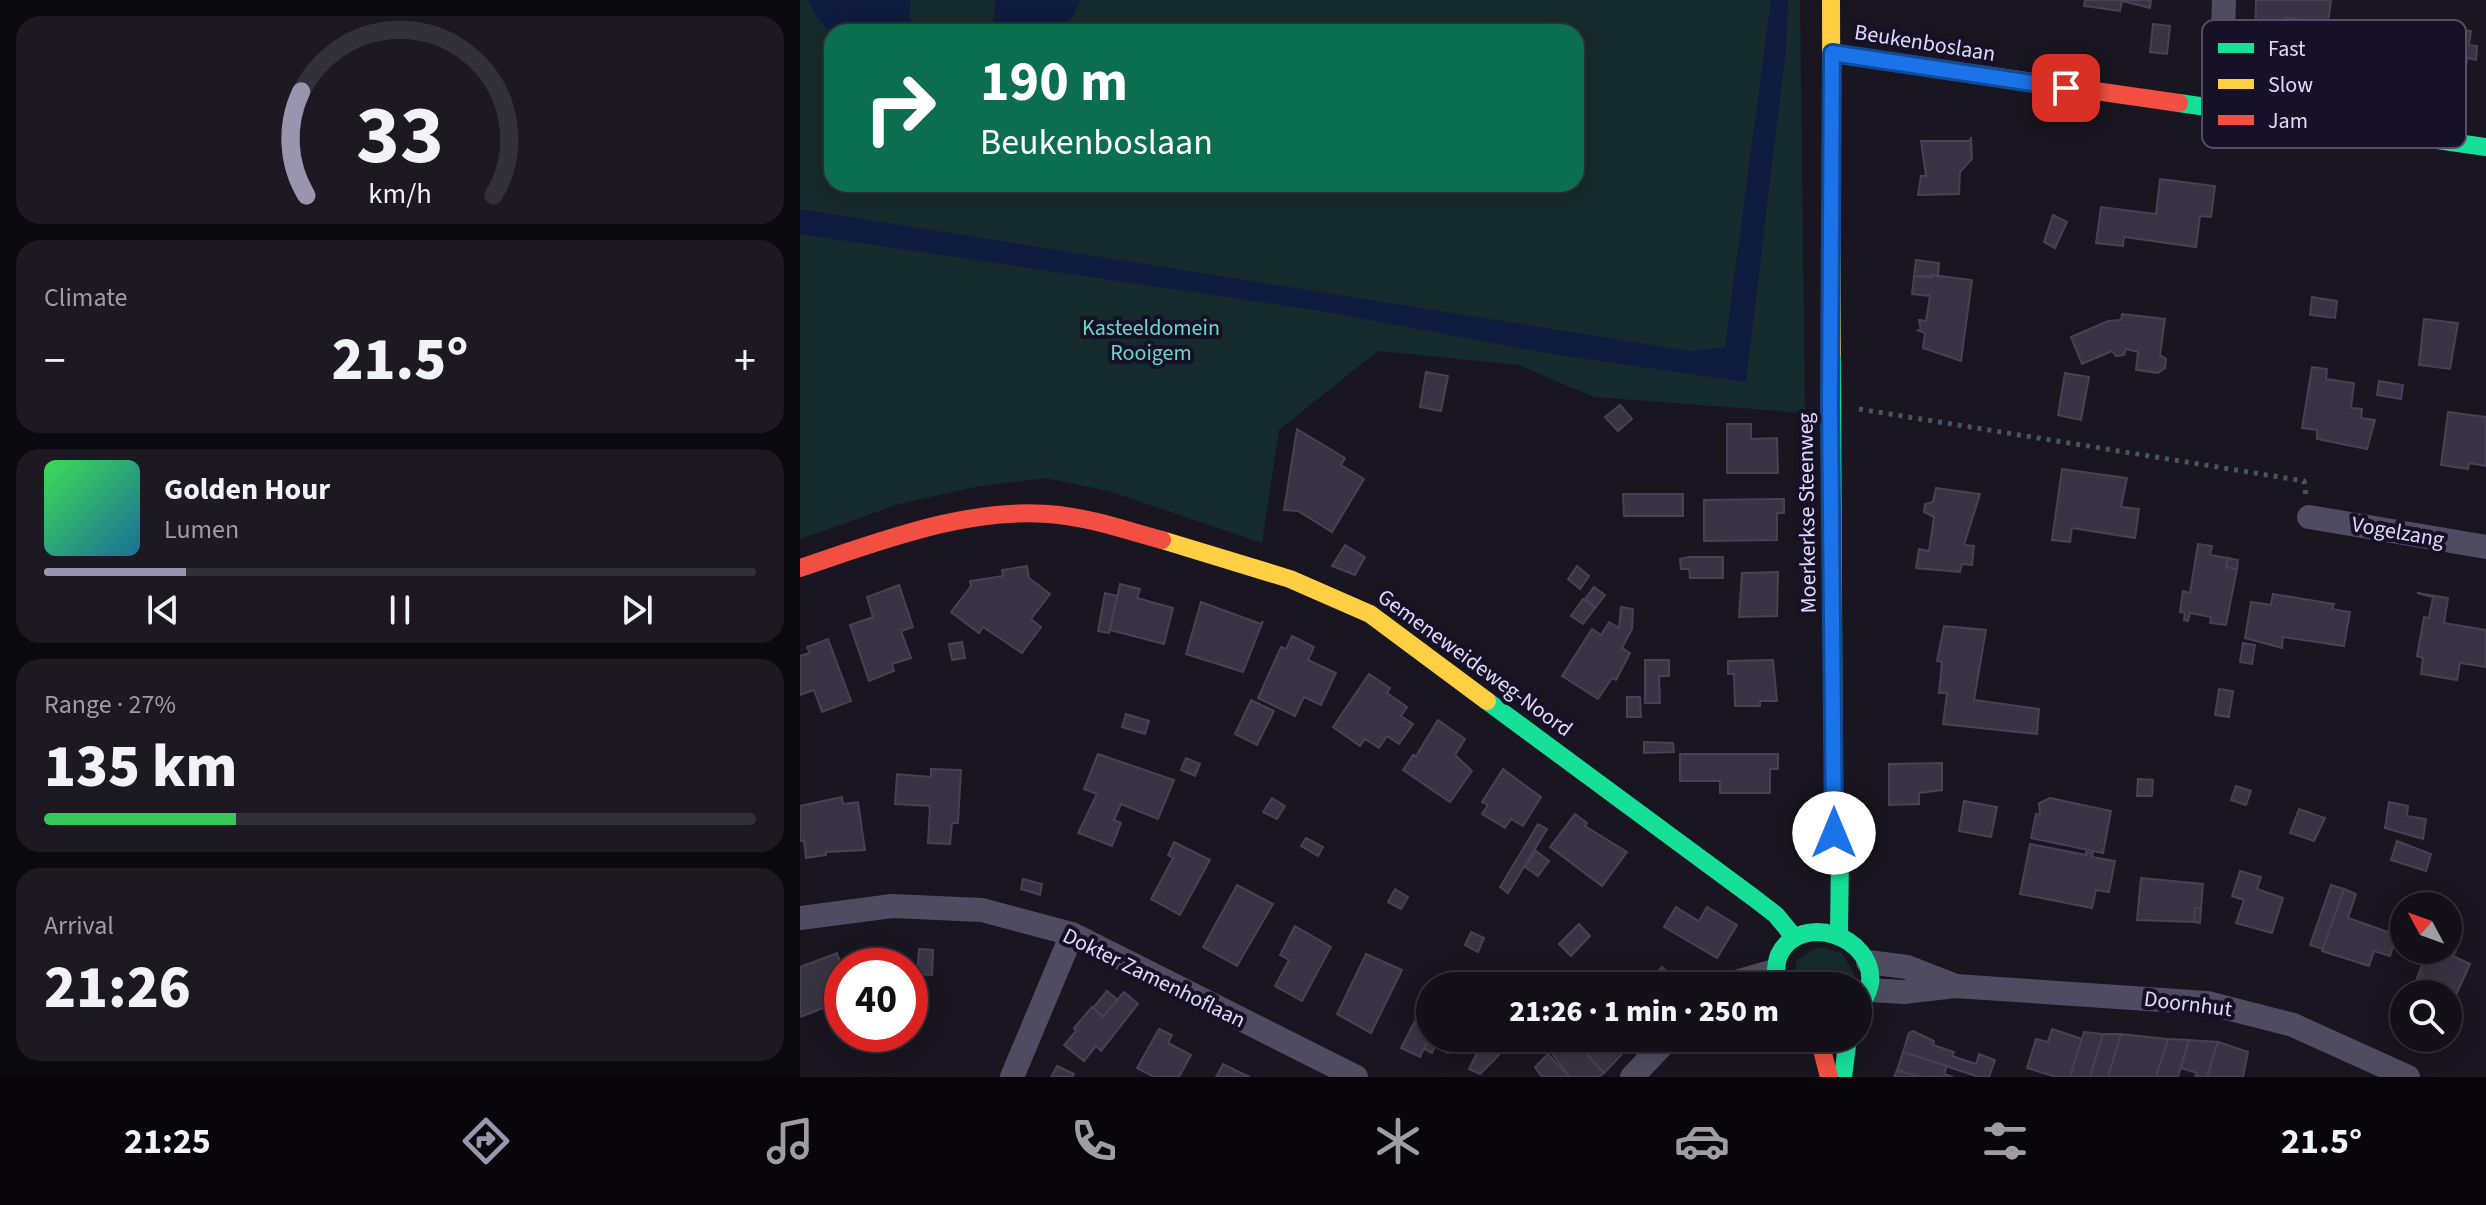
<!DOCTYPE html>
<meta charset="utf-8">
<style>
body{margin:0;font-family:"Source Sans 3",sans-serif;background:#1c1922;color:#f1f3f6;height:100vh;display:flex;flex-direction:column;font-size:30px;white-space:nowrap}
*{box-sizing:border-box;margin:0}
p{font-size:26px;color:#9d9da2}
.icon{flex:none;width:44px;height:44px;fill:none;stroke:currentColor;stroke-width:2;stroke-linecap:round;stroke-linejoin:round}
.map{position:relative;flex:1;overflow:hidden}
.details{display:flex;flex-direction:column;gap:16px;padding:16px;background:#0a090e;width:800px}
.details>*{flex:none}
.guide{position:absolute;left:24px;top:24px;width:760px;height:168px;border-radius:24px;box-shadow:0 4px 20px #0003,0 0 0 2px #323038;background:#0b6e4f;color:#fff;overflow:hidden}
.needle{width:52px;rotate:311deg}
.fabs{position:absolute;left:1590px;top:892px;display:grid;gap:16px}
.fabs a{display:grid;place-items:center;width:72px;height:72px;border-radius:50%;background:#131019;box-shadow:0 4px 20px #0003,0 0 0 2px #323038;font-size:40px}
.speed{position:absolute;left:24px;top:948px;display:flex;gap:16px;font-size:40px;font-weight:700;text-align:center}
.speed>*{display:grid;place-content:center;width:104px;height:104px;border-radius:50%;background:#131019;box-shadow:0 4px 20px #0003,0 0 0 2px #323038;line-height:1}
.speed .limit{border:12px solid #d22;background:#fff;color:#111}
.pin{position:absolute;display:grid;place-items:center;width:68px;height:68px;color:#fff;margin:-34px;border-radius:16px;box-shadow:0 4px 12px #0006}
.me{position:absolute;width:88px;margin:-44px;rotate:0deg;stroke-linejoin:round;filter:drop-shadow(0 0 6px #0008)}
.turn{display:flex;align-items:center;gap:28px;height:168px;padding:0 24px;font-size:36px}
.turn .icon{width:104px;height:104px;stroke-width:2.5}
.turn b{display:block;font-size:56px;line-height:68px}
.big{font-size:60px;font-weight:800;line-height:1.1}
.details .tile{flex:1;display:flex;flex-direction:column;justify-content:center;gap:12px;min-width:0;padding:0 28px;border-radius:24px;background:#1c1922}
.details .dial{align-items:center;gap:0}
.dial svg{height:208px;overflow:visible;fill:none;stroke:#323038;stroke-width:7;stroke-linecap:round;text-anchor:middle}
.dial text{fill:#f1f3f6;stroke:none}
.song{display:flex;align-items:center;gap:24px}
.cover{width:96px;height:96px;border-radius:12px;background:linear-gradient(135deg,hsl(130 70% 55%),hsl(200 70% 35%))}
.played{height:8px;border-radius:4px;background:linear-gradient(90deg,#9a95af 20%,#323038 20%)}
.keys{display:flex;justify-content:space-around;direction:ltr}
.heat{display:flex;justify-content:space-between;align-items:center;font-size:44px;direction:ltr}
.charge{height:12px;border-radius:6px;background:linear-gradient(90deg,#34c759 27%,#323038 0)}
.trip{position:absolute;left:616px;top:972px;width:456px;height:80px;border-radius:40px;background:#131019;box-shadow:0 4px 20px #0003,0 0 0 2px #323038;font-weight:800;line-height:80px;text-align:center}
.tabs{display:flex;height:128px;justify-content:space-around;align-items:center;background:#08060a;color:#9d9da2}
.tabs .icon{width:56px;height:56px}
.tabs .on{color:#9a95af}
.tabs b{font-size:36px;color:#f1f3f6}
main{display:flex;flex:1;min-height:0}
.map>svg:first-child{display:block}
.green{fill:#162b2d;fill-rule:evenodd}
.water{fill:#0f1c3f}
.building{fill:#383443;stroke:#464154;stroke-width:2}
.lines{fill:none;stroke-linecap:round;stroke-linejoin:round}
.path{stroke:#495361;stroke-width:5;stroke-dasharray:4 6;stroke-linecap:butt}
.street{stroke:#4f4c61;stroke-width:24}
.fast{stroke:#16e098;stroke-width:18}
.slow{stroke:#ffcf43;stroke-width:18}
.jam{stroke:#f24e42;stroke-width:18}
.route-casing{stroke:#114b97;stroke-width:20}
.route{stroke:#1a73e8;stroke-width:14}
.labels{text-anchor:middle;dominant-baseline:central;stroke-width:8;stroke-linejoin:round;paint-order:stroke}
.street-label{font-size:22px;fill:#e0d9fc;stroke:#161126}
.park-label{font-size:22px;fill:#69d8c5;stroke:#161126}
.key{fill:#161126;stroke:#534d66;stroke-width:2}
.key-label{font-size:22px;fill:#e0d9fc}
</style>
<main>
<section class="details">
<div class="tile dial"><svg viewBox="0 0 100 80">
<path d="M14 69A42 42 0 1 1 86 69"/>
<path d="M14 69A42 42 0 0 1 12 29" stroke="#9a95af"/>
<text x="50" y="56" font-size="32" font-weight="700">33</text>
<text x="50" y="72" font-size="11">km/h</text>
</svg></div>
<div class="tile"><p>Climate</p>
<div class="heat"><a>−</a><b class="big">21.5°</b><a>+</a></div>
</div>
<div class="tile">
<div class="song"><i class="cover"></i><div><b>Golden Hour</b><p>Lumen</p></div></div>
<div class="played"></div>
<div class="keys"><svg class="icon" aria-label="previous" viewBox="0 0 24 24"><path d="M18 5L8 12l10 7zM5 5v14"/></svg><svg class="icon" aria-label="pause" viewBox="0 0 24 24"><path d="M8 5v14M16 5v14"/></svg><svg class="icon" aria-label="next" viewBox="0 0 24 24"><path d="M6 5l10 7-10 7zM19 5v14"/></svg></div>
</div>
<div class="tile"><p>Range · 27%</p><b class="big">135 km</b><div class="charge"></div></div>
<div class="tile"><p>Arrival</p><b class="big">21:26</b></div>
</section>
<div class="map">
<svg width="1686" height="1077" viewBox="0 0 1686 1077">
<rect width="100%" height="100%" fill="#191621"/>
<g class="green">
<path d="M0,0H1000L1005,413L794,397L719,365L578,351L479,430L462,543L309,491L245,478L175,487L99,504L0,539ZM32,32H776V184H32Z"/>
<polygon points="1018,947 1042,953 1054,974 1054,986 991,986 997,960"/>
</g>
<g class="water">
<polygon points="8,0 111,0 109,15 113,32 32,32 32,35 15,15"/>
<path d="M195,0H280C266,45 228,32 189,32L194,25Z"/>
<polygon points="971,0 988,0 986,47 946,382 752,354 527,312 0,234 0,209 890,351 925,347"/>
</g>
<g class="building">
<polygon points="1285,0 1351,0 1350,8 1322,1 1320,11 1284,6"/>
<polygon points="1456,0 1531,0 1528,23 1485,18 1483,38 1478,37 1478,42 1455,39"/>
<polygon points="1353,24 1370,26 1367,54 1350,52"/>
<polygon points="1633,25 1671,31 1669,45 1677,46 1676,60 1667,58 1665,72 1627,67"/>
<polygon points="1171,137 1172,159 1160,172 1159,194 1118,195 1121,176 1126,176 1121,141 1170,141"/>
<polygon points="1360,179 1415,186 1411,217 1400,216 1396,247 1324,237 1323,246 1296,243 1301,207 1356,214"/>
<polygon points="1253,215 1267,222 1255,248 1244,242"/>
<polygon points="1116,260 1139,263 1138,276 1114,276"/>
<polygon points="1132,275 1172,280 1161,361 1123,348 1125,333 1117,330 1121,331 1119,320 1126,321 1130,296 1112,294 1114,276 1132,278"/>
<polygon points="1512,297 1537,301 1535,318 1510,315"/>
<polygon points="1322,314 1365,319 1360,355 1366,359 1365,368 1358,373 1336,370 1338,352 1326,349 1324,355 1316,356 1312,351 1282,364 1271,337 1308,321 1321,320"/>
<polygon points="1624,319 1658,323 1650,369 1619,365"/>
<polygon points="1512,367 1527,369 1526,379 1554,383 1551,408 1562,409 1561,418 1575,420 1567,449 1517,439 1517,430 1502,428"/>
<polygon points="626,372 648,376 641,411 620,407"/>
<polygon points="1265,373 1289,377 1281,420 1258,415"/>
<polygon points="1579,381 1603,385 1601,399 1577,395"/>
<polygon points="820,405 832,419 818,431 805,417"/>
<polygon points="1648,412 1686,417 1686,466 1669,463 1668,469 1641,465"/>
<polygon points="927,424 951,424 951,439 977,438 978,473 927,473"/>
<polygon points="497,429 545,458 541,465 564,479 532,532 498,511 484,510"/>
<polygon points="1262,469 1327,478 1321,507 1339,509 1335,538 1272,528 1270,542 1252,540"/>
<polygon points="1136,488 1180,494 1164,545 1174,546 1172,565 1162,564 1160,572 1116,568 1119,549 1129,551 1134,517 1124,512 1125,504 1133,502"/>
<polygon points="823,494 883,494 883,516 824,516"/>
<polygon points="984,499 984,513 977,513 977,540 904,541 904,500"/>
<polygon points="1398,544 1412,546 1410,555 1428,558 1426,567 1437,569 1426,625 1410,623 1411,617 1390,613 1388,621 1384,620 1385,613 1380,612 1383,591 1390,593"/>
<polygon points="545,545 565,557 555,575 532,566"/>
<polygon points="889,557 923,557 923,578 890,578 889,569 881,569 880,559"/>
<polygon points="1428,558 1438,560 1437,569 1426,567"/>
<polygon points="227,566 229,578 250,594 231,619 241,627 222,653 183,627 179,633 151,612 171,586 170,581 203,576 202,570"/>
<polygon points="777,566 789,576 780,589 768,579"/>
<polygon points="978,572 977,616 939,617 942,573"/>
<polygon points="320,584 340,589 337,598 373,608 364,644 310,630"/>
<polygon points="99,585 113,627 101,631 111,658 92,664 94,671 69,681 50,625 73,617 67,597"/>
<polygon points="794,587 805,595 796,607 785,599"/>
<polygon points="305,593 317,596 309,633 298,631"/>
<polygon points="1617,593 1648,598 1644,623 1686,630 1686,667 1660,663 1657,680 1621,674 1623,658 1617,656 1624,617 1629,618 1633,597"/>
<polygon points="1473,594 1534,604 1532,609 1550,612 1544,646 1483,637 1482,648 1445,638 1451,602 1471,605"/>
<polygon points="783,599 795,608 783,624 771,616"/>
<polygon points="401,602 461,624 463,621 443,672 386,654"/>
<polygon points="821,607 833,609 832,629 822,648 830,653 816,680 812,678 798,699 762,676 792,629 801,635 809,622 819,628"/>
<polygon points="1144,626 1186,630 1174,700 1239,709 1237,734 1143,724 1147,693 1139,693 1142,662 1137,661"/>
<polygon points="492,636 514,647 508,660 536,673 521,705 504,697 495,716 458,698 481,647 486,649"/>
<polygon points="28,639 51,701 22,712 14,690 0,695 0,656 10,653 7,647"/>
<polygon points="162,642 165,658 152,660 149,644"/>
<polygon points="1443,643 1455,645 1452,664 1440,662"/>
<polygon points="845,660 869,660 869,676 859,676 860,703 845,703"/>
<polygon points="973,660 977,701 960,701 960,706 935,706 934,674 928,674 928,661"/>
<polygon points="569,674 590,688 587,693 607,707 601,716 613,724 599,744 587,736 579,748 565,739 560,746 533,727"/>
<polygon points="1419,689 1433,691 1429,717 1415,715"/>
<polygon points="827,697 840,697 841,717 827,717"/>
<polygon points="451,700 474,711 457,745 435,734"/>
<polygon points="326,714 349,721 345,734 322,727"/>
<polygon points="638,720 665,739 655,755 672,771 650,802 603,770 613,755 616,756"/>
<polygon points="844,742 873,743 874,752 844,753"/>
<polygon points="298,754 374,780 358,819 321,804 314,820 321,823 312,846 278,833 297,794 284,789"/>
<polygon points="880,754 978,754 978,769 970,769 970,793 920,793 920,781 880,781"/>
<polygon points="386,758 400,764 395,776 381,770"/>
<polygon points="1142,763 1142,790 1119,793 1119,804 1089,805 1089,764"/>
<polygon points="131,769 161,770 158,823 152,823 150,844 128,843 130,806 95,804 97,774 131,777"/>
<polygon points="703,769 741,797 723,826 711,819 705,828 682,814 688,805 682,802"/>
<polygon points="1338,779 1353,780 1352,796 1337,796"/>
<polygon points="1436,786 1451,791 1446,805 1431,800"/>
<polygon points="42,797 43,804 58,802 65,850 26,852 26,855 6,858 4,840 0,841 0,806"/>
<polygon points="472,798 485,806 477,819 463,812"/>
<polygon points="1250,798 1311,811 1303,853 1231,838 1236,814 1240,815 1239,803"/>
<polygon points="1164,801 1197,807 1191,837 1159,831"/>
<polygon points="1589,802 1608,806 1607,816 1626,819 1623,839 1585,828"/>
<polygon points="1499,809 1525,818 1514,841 1490,833"/>
<polygon points="775,814 787,823 785,826 827,852 802,886 750,847"/>
<polygon points="738,824 747,829 708,893 700,887"/>
<polygon points="506,838 523,847 518,856 501,846"/>
<polygon points="1597,841 1631,854 1626,871 1591,860"/>
<polygon points="374,842 410,860 380,915 351,899 373,858 368,855"/>
<polygon points="1230,844 1286,855 1286,852 1293,853 1292,857 1315,861 1309,892 1296,890 1292,908 1220,894"/>
<polygon points="736,851 749,861 738,876 725,867"/>
<polygon points="1440,871 1461,877 1457,889 1483,898 1472,933 1436,923 1444,900 1432,896"/>
<polygon points="1341,878 1403,884 1401,909 1395,908 1394,922 1337,920"/>
<polygon points="223,879 242,884 240,895 221,889"/>
<polygon points="437,885 473,904 437,966 403,947"/>
<polygon points="1531,885 1544,889 1523,949 1510,945"/>
<polygon points="595,889 608,897 601,909 588,902"/>
<polygon points="1544,889 1556,894 1548,918 1597,935 1590,956 1574,951 1569,966 1522,951"/>
<polygon points="876,907 899,921 907,907 937,925 917,958 864,927"/>
<polygon points="1395,908 1401,909 1400,923 1394,922"/>
<polygon points="779,924 790,936 771,956 759,944"/>
<polygon points="495,926 531,947 502,1001 475,986 489,960 480,955"/>
<polygon points="671,932 684,938 678,952 665,945"/>
<polygon points="1648,941 1658,946 1653,956 1670,964 1653,1002 1648,1000 1648,994 1611,994 1628,950 1648,950"/>
<polygon points="119,949 133,950 132,975 117,974"/>
<polygon points="37,953 42,967 42,1001 0,1017 0,967"/>
<polygon points="566,954 602,970 571,1033 537,1014"/>
<polygon points="862,967 882,986 843,986"/>
<polygon points="832,978 841,986 824,986"/>
<polygon points="307,991 318,1000 303,1017 293,1008"/>
<polygon points="324,992 338,1004 301,1051 296,1046 284,1061 264,1045 276,1031 274,1028 292,1007 303,1017"/>
<polygon points="630,992 630,1038 661,1038 659,1043 654,1041 648,1053 627,1042 620,1057 601,1048"/>
<polygon points="359,1029 372,1035 368,1043 391,1055 379,1077 354,1077 337,1068"/>
<polygon points="1252,1029 1282,1039 1270,1077 1256,1077 1227,1068 1236,1039 1248,1042"/>
<polygon points="1113,1031 1134,1041 1133,1045 1154,1052 1152,1056 1176,1064 1179,1054 1195,1060 1189,1077 1179,1077 1103,1052 1109,1033"/>
<polygon points="1284,1032 1303,1034 1290,1077 1270,1077"/>
<polygon points="1303,1034 1321,1034 1308,1077 1290,1077"/>
<polygon points="1321,1034 1368,1039 1356,1077 1308,1077"/>
<polygon points="763,1038 772,1038 804,1073 799,1077 770,1077 750,1051"/>
<polygon points="772,1038 815,1038 826,1050 804,1073"/>
<polygon points="815,1038 838,1038 826,1050"/>
<polygon points="684,1039 699,1055 680,1074 669,1069"/>
<polygon points="1368,1039 1389,1040 1378,1077 1356,1077"/>
<polygon points="1389,1040 1418,1042 1407,1077 1395,1077 1397,1073 1381,1068"/>
<polygon points="627,1042 635,1046 632,1053 624,1049"/>
<polygon points="1418,1042 1448,1052 1443,1077 1407,1077"/>
<polygon points="1103,1052 1147,1066 1144,1074 1153,1077 1120,1077 1097,1070"/>
<polygon points="748,1054 756,1063 770,1077 742,1077 735,1067"/>
<polygon points="423,1064 443,1074 450,1077 416,1077"/>
<polygon points="257,1066 274,1074 272,1077 251,1077"/>
<polygon points="1097,1070 1120,1077 1094,1077"/>
</g>
<g class="lines">
<polyline class="path" points="1059,409 1504,481 1506,496"/>
<g class="street">
<polyline points="1420,111 1424,0"/>
<polyline points="1509,517 1686,547"/>
<polyline points="0,918 92,906 182,910 272,934 556,1077"/>
<polyline points="1068,962 1107,967 1153,985"/>
<polyline points="922,986 974,971"/>
<polyline points="1068,990 1104,992 1155,986 1407,1003 1493,1025 1608,1077"/>
<polyline points="212,1077 272,934"/>
<polyline points="832,1077 869,1038"/>
</g>
<g class="fast">
<polyline points="1379,103 1686,147"/>
<polyline points="1032,354 1034,833 1040,856 1039,933"/>
<polyline points="687,701 954,898 976,915 994,937"/>
<path d="M975,986C976,977 975,964 979,955C1000,911 1075,936 1070,983C1069,992 1062,1003 1058,1011"/>
<polyline points="1043,1077 1048,1038"/>
</g>
<g class="slow">
<polyline points="1031,0 1032,354"/>
<polyline points="362,540 490,579 570,614 687,701"/>
</g>
<g class="jam">
<polyline points="1032,53 1379,103"/>
<path d="M0,568C81,541 172,505 259,515C294,519 328,531 362,540"/>
<polyline points="1019,1038 1029,1077"/>
</g>
</g>
<g class="lines">
<defs>
<polyline id="route" points="1034,833 1030,405 1032,53 1266,88"/>
</defs>
<use href="#route" class="route-casing"/>
<use href="#route" class="route"/>
</g>
<g class="labels">
<g class="street-label">
<text transform="translate(1125 43) rotate(9)">Beukenboslaan</text>
<text transform="translate(1007 513) rotate(-91)">Moerkerkse Steenweg</text>
<text transform="translate(1598 532) rotate(10)">Vogelzang</text>
<text transform="translate(675 663) rotate(36)">Gemeneweideweg-Noord</text>
<text transform="translate(354 978) rotate(26)">Dokter Zamenhoflaan</text>
<text transform="translate(1388 1004) rotate(7)">Doornhut</text>
</g>
<g class="park-label">
<text x="351" y="328">Kasteeldomein<tspan x="351" dy="25">Rooigem</tspan></text>
</g>
</g>
<rect x="1402" y="20" width="264" height="128" rx="12" class="key"/>
<rect x="1418" y="43" width="36" height="10" fill="#16e098"/>
<rect x="1418" y="79" width="36" height="10" fill="#ffcf43"/>
<rect x="1418" y="115" width="36" height="10" fill="#f24e42"/>
<g class="key-label">
<text x="1468" y="56">Fast</text>
<text x="1468" y="92">Slow</text>
<text x="1468" y="128">Jam</text>
</g>
</svg>
<div class="fabs">
<a><svg class="needle" viewBox="-14 -14 28 28"><path d="M0-13l5 13h-10z" fill="#e53935"/><path d="M0 13l5-13h-10z" fill="#9d9da2"/></svg></a>
<a><svg class="icon" aria-label="search" viewBox="0 0 24 24"><circle cx="10" cy="10" r="6"/><path d="M15 15l6 6"/></svg></a>
</div>
<div class="speed"><div class="limit">40</div></div>
<div class="pin" style="left:1266px;top:88px;background:#d93025"><svg class="icon" aria-label="arrive" viewBox="0 0 24 24"><path d="M6 21V4h12l-3 4 3 4H6"/></svg></div>
<svg class="me" style="left:1034px;top:833px" viewBox="-20 -20 40 40"><circle r="19" fill="#fff"/><path d="M0-13L10 11 0 6-10 11z" fill="#1a73e8"/></svg>
<div class="trip">21:26 · 1 min · 250 m</div>
<div class="guide">
<div class="turn"><svg class="icon" aria-label="right" viewBox="0 0 24 24"><path d="M7 20v-9h11M14 6l5 5-5 5"/></svg><div><b>190 m</b>Beukenboslaan</div></div>
</div>
</div>
</main>
<nav class="tabs">
<b>21:25</b>
<svg class="icon on" aria-label="directions" viewBox="0 0 24 24"><path d="M12 3l9 9-9 9-9-9zM9 14v-3h6M13 9l2 2-2 2"/></svg>
<svg class="icon" aria-label="music" viewBox="0 0 24 24"><path d="M9 18V5l10-2v13"/><circle cx="6" cy="18" r="3"/><circle cx="16" cy="16" r="3"/></svg>
<svg class="icon" aria-label="phone" viewBox="0 0 24 24"><path d="M5 4h4l2 5-3 2q2 4 5 5l2-3 5 2v4C11 20 4 13 5 4z"/></svg>
<svg class="icon" aria-label="climate" viewBox="0 0 24 24"><path d="M12 3v18M4 7l16 10M4 17L20 7"/></svg>
<svg class="icon" aria-label="car" viewBox="0 0 24 24"><path d="M5 17H2v-5l4-1 3-4h7l3 4 3 1v5h-3M9 17h6M6 11h13"/><circle cx="7" cy="17" r="2"/><circle cx="17" cy="17" r="2"/></svg>
<svg class="icon" aria-label="filters" viewBox="0 0 24 24"><path d="M4 7h16M4 17h16"/><circle cx="9" cy="7" r="2"/><circle cx="15" cy="17" r="2"/></svg>
<b>21.5°</b>
</nav>
